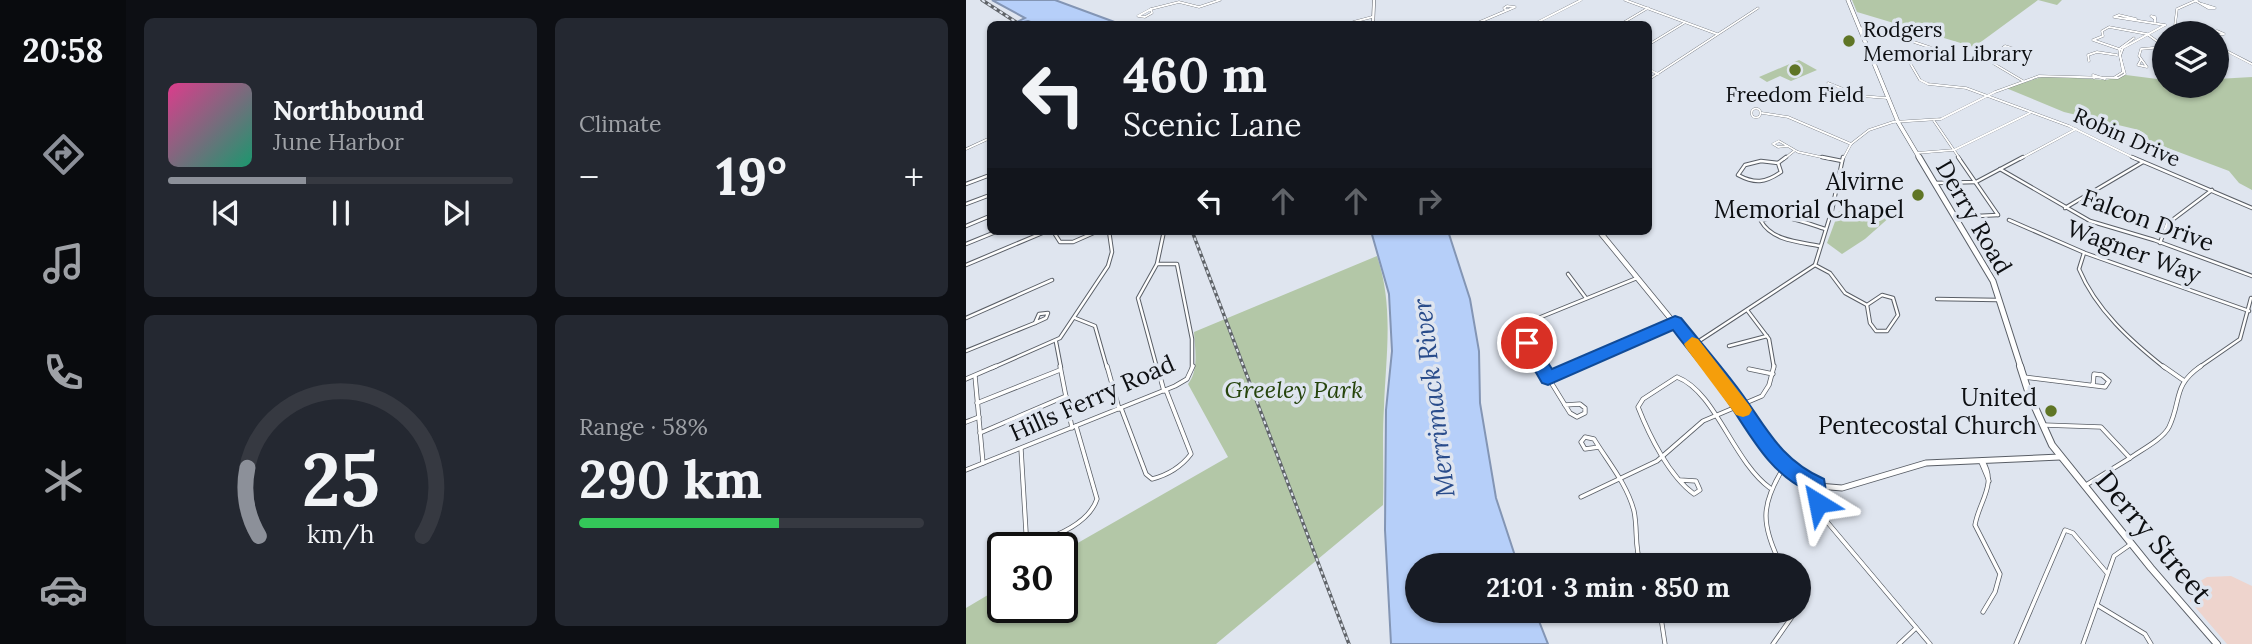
<!DOCTYPE html>
<meta charset="utf-8">
<style>
body{margin:0;font-family:Lora,serif;background:#242831;color:#f1f3f6;height:100vh;display:flex;flex-direction:column;font-size:26px;white-space:nowrap}
*{box-sizing:border-box;margin:0}
p{font-size:23px;color:#9ea1a6}
.icon{flex:none;width:38px;height:38px;fill:none;stroke:currentColor;stroke-width:2;stroke-linecap:round;stroke-linejoin:round}
.map{position:relative;flex:1;overflow:hidden}
.sheet{display:flex;flex-direction:column;gap:18px;padding:18px;background:#0d0f14;width:840px}
.sheet>*{flex:none}
.guide{position:absolute;left:21px;top:21px;width:665px;height:214px;border-radius:10px;box-shadow:0 2px 5px #0004;background:#171b24;color:#f1f3f6;overflow:hidden}
.tools{position:absolute;left:1186px;top:21px;display:grid;gap:14px}
.tools a{display:grid;place-items:center;width:77px;height:77px;border-radius:50%;background:#171b24;box-shadow:0 2px 5px #0004;font-size:35px}
.speed{position:absolute;left:21px;top:532px;display:flex;gap:14px;font-size:35px;font-weight:700;text-align:center}
.speed>*{display:grid;place-content:center;width:91px;height:91px;border-radius:50%;background:#171b24;box-shadow:0 2px 5px #0004;line-height:1}
.speed .limit{border:4px solid #111;border-radius:10px;background:#fff;color:#111}
.pin{position:absolute;display:grid;place-items:center;width:60px;height:60px;color:#fff;margin:-30px;border:4px solid #fff;border-radius:50%;box-shadow:0 2px 7px #0007}
.me{position:absolute;width:77px;margin:-38px;rotate:325deg;stroke-linejoin:round;filter:drop-shadow(0 0 5px #0008)}
.turn{display:flex;align-items:center;gap:24px;height:147px;padding:0 21px;font-size:32px}
.turn .icon{width:91px;height:91px;stroke-width:2.5}
.turn b{display:block;font-size:49px;line-height:60px}
.lanes{display:flex;align-items:center;height:66px;padding:0 21px;background:#0003;justify-content:center;gap:35px;direction:ltr}
.lanes .off{opacity:.35}
.big{font-size:52px;font-weight:700;line-height:1.1}
.sheet .card{flex:1;display:flex;flex-direction:column;justify-content:center;gap:10px;min-width:0;padding:0 24px;border-radius:10px;background:#242831}
.sheet .dial{align-items:center;gap:0}
.dial svg{height:182px;overflow:visible;fill:none;stroke:#363941;stroke-width:7;stroke-linecap:round;text-anchor:middle}
.dial text{fill:#f1f3f6;stroke:none}
.song{display:flex;align-items:center;gap:21px}
.cover{width:84px;height:84px;border-radius:10px;background:linear-gradient(135deg,hsl(330 70% 55%),hsl(160 70% 35%))}
.played{height:7px;border-radius:4px;background:linear-gradient(90deg,#8c9099 40%,#363941 40%)}
.keys{display:flex;justify-content:space-around;direction:ltr}
.heat{display:flex;justify-content:space-between;align-items:center;font-size:38px;direction:ltr}
.charge{height:10px;border-radius:5px;background:linear-gradient(90deg,#34c759 58%,#363941 0)}
.sheet .tiles{flex:1;display:grid;gap:18px;grid-template-columns:repeat(2,1fr)}
.trip{position:absolute;left:439px;top:553px;width:406px;height:70px;border-radius:35px;background:#171b24;box-shadow:0 2px 5px #0004;font-weight:700;line-height:70px;text-align:center}
main{display:flex;flex:1;min-height:0}
.dock{display:flex;flex-direction:column;width:126px;justify-content:space-around;align-items:center;background:#090b0e;color:#9ea1a6}
.dock .icon{width:49px;height:49px}
.dock .selected{color:#8c9099}
.dock b{font-size:32px;color:#f1f3f6}
.map>svg:first-child{display:block}
.commercial{fill:#eed4cd}
.green{fill:#b3c7a7}
.water{fill:#b6cff9;stroke:#8395b4;stroke-width:2}
.lines{fill:none;stroke-linecap:round;stroke-linejoin:round}
.minor-far2-casing{stroke:#595e66;stroke-width:2.5}
.minor-far1-casing{stroke:#595e66;stroke-width:4.5}
.minor-casing{stroke:#595e66;stroke-width:5}
.secondary-far2-casing{stroke:#595e66;stroke-width:3.5}
.secondary-far1-casing{stroke:#595e66;stroke-width:6}
.secondary-casing{stroke:#595e66;stroke-width:7}
.primary-far2-casing{stroke:#595e66;stroke-width:4.5}
.primary-far1-casing{stroke:#595e66;stroke-width:7}
.primary-casing{stroke:#595e66;stroke-width:8}
.minor-far2{stroke:#fff;stroke-width:2}
.minor-far1{stroke:#fff;stroke-width:2.5}
.minor{stroke:#fff;stroke-width:3.5}
.secondary-far2{stroke:#fff;stroke-width:2.5}
.secondary-far1{stroke:#fff;stroke-width:4.5}
.secondary{stroke:#fff;stroke-width:5}
.primary-far2{stroke:#fff;stroke-width:3.5}
.primary-far1{stroke:#fff;stroke-width:5}
.primary{stroke:#fff;stroke-width:6}
.rail-casing{stroke:#5f6368;stroke-width:3.5}
.rail{stroke:#dfe5ef;stroke-width:2;stroke-dasharray:3.5;stroke-linecap:butt}
.route{fill:#1a73e8;stroke:#114b97;stroke-width:2}
.slow{fill:#f59e0b}
.poi-dot{fill:#5f7525;stroke:#dfe5ef;stroke-width:2.5}
.labels{text-anchor:middle;dominant-baseline:central;stroke-width:7;stroke-linejoin:round;paint-order:stroke}
.far-poi-label{font-size:21px;fill:#0d0f12;stroke:#dfe5ef;text-anchor:start}
.far-street-label{font-size:21px;fill:#0d0f12;stroke:#dfe5ef}
.poi-label{font-size:24px;fill:#0d0f12;stroke:#dfe5ef;text-anchor:end}
.street-label{font-size:24px;fill:#0d0f12;stroke:#dfe5ef}
.park-label{font-size:24px;font-style:italic;fill:#26440c;stroke:#dfe5ef}
.water-label{font-size:26px;font-style:italic;fill:#294c8b;stroke:#dfe5ef}
.near-street-label{font-size:28px;fill:#0d0f12;stroke:#dfe5ef}
</style>
<main>
<nav class="dock">
<b>20:58</b>
<svg class="icon selected" aria-label="directions" viewBox="0 0 24 24"><path d="M12 3l9 9-9 9-9-9zM9 14v-3h6M13 9l2 2-2 2"/></svg>
<svg class="icon" aria-label="music" viewBox="0 0 24 24"><path d="M9 18V5l10-2v13"/><circle cx="6" cy="18" r="3"/><circle cx="16" cy="16" r="3"/></svg>
<svg class="icon" aria-label="phone" viewBox="0 0 24 24"><path d="M5 4h4l2 5-3 2q2 4 5 5l2-3 5 2v4C11 20 4 13 5 4z"/></svg>
<svg class="icon" aria-label="climate" viewBox="0 0 24 24"><path d="M12 3v18M4 7l16 10M4 17L20 7"/></svg>
<svg class="icon" aria-label="car" viewBox="0 0 24 24"><path d="M5 17H2v-5l4-1 3-4h7l3 4 3 1v5h-3M9 17h6M6 11h13"/><circle cx="7" cy="17" r="2"/><circle cx="17" cy="17" r="2"/></svg>
</nav>
<section class="sheet">
<div class="tiles">
<div class="card">
<div class="song"><i class="cover"></i><div><b>Northbound</b><p>June Harbor</p></div></div>
<div class="played"></div>
<div class="keys"><svg class="icon" aria-label="previous" viewBox="0 0 24 24"><path d="M18 5L8 12l10 7zM5 5v14"/></svg><svg class="icon" aria-label="pause" viewBox="0 0 24 24"><path d="M8 5v14M16 5v14"/></svg><svg class="icon" aria-label="next" viewBox="0 0 24 24"><path d="M6 5l10 7-10 7zM19 5v14"/></svg></div>
</div>
<div class="card"><p>Climate</p>
<div class="heat"><a>−</a><b class="big">19°</b><a>+</a></div>
</div>
<div class="card dial"><svg viewBox="0 0 100 80">
<path d="M14 69A42 42 0 1 1 86 69"/>
<path d="M14 69A42 42 0 0 1 9 39" stroke="#8c9099"/>
<text x="50" y="56" font-size="32" font-weight="700">25</text>
<text x="50" y="72" font-size="11">km/h</text>
</svg></div>
<div class="card"><p>Range · 58%</p><b class="big">290 km</b><div class="charge"></div></div>
</div>
</section>
<div class="map">
<svg width="1286" height="644" viewBox="0 0 1286 644">
<rect width="100%" height="100%" fill="#dfe5ef"/>
<polygon class="commercial" points="1265,576 1286,586 1286,644 1261,644 1224,601 1231,583 1241,577"/>
<g class="green">
<polygon points="886,0 1096,0 1091,5 1072,0 1008,47 891,12"/>
<polygon points="833,60 851,70 825,81 814,76 801,82 793,77"/>
<polygon points="1160,75 1199,80 1199,86 1251,86 1251,79 1286,77 1286,190 1273,183 1263,171 1186,142 1179,138 1182,136 1173,130 1098,112 1040,88 1079,76 1140,80"/>
<polygon points="934,208 899,239 876,254 861,243 873,211"/>
<path d="M411,256C428,307 420,354 418,407C416,439 418,472 417,505L250,644H0V608L37,586V607H96V552L262,457L222,384C233,370 229,349 228,332Z"/>
</g>
<g class="water">
<polygon points="26,0 89,0 154,24 70,24 62,21 47,24 59,18"/>
<polygon points="405,231 482,231 504,299 513,351 514,403 530,498 552,565 452,565 452,611 569,611 582,644 425,644 419,530 420,410 426,351 423,294"/>
</g>
<g class="lines">
<defs>
<g id="minor-far2">
<polyline points="659,0 751,34"/>
<polyline points="1230,1 1242,8 1249,8 1236,4"/>
<polygon points="185,9 186,13 179,17 172,16"/>
<polyline points="185,9 213,2 233,7 254,0"/>
<polygon points="1185,16 1189,17 1189,19"/>
<polyline points="1170,19 1153,15 1148,17 1199,25"/>
<polyline points="1189,19 1189,22"/>
<polyline points="353,24 387,22 406,17"/>
<polyline points="509,24 549,7 541,6 538,8 540,10"/>
<polyline points="568,24 615,0"/>
<polyline points="655,24 682,8"/>
<polyline points="893,28 912,30 969,49"/>
<polyline points="1219,33 1209,25 1211,9 1231,0"/>
<polyline points="1243,33 1251,31 1258,34 1251,35"/>
<polyline points="682,45 718,23"/>
<polyline points="1251,46 1286,64"/>
<polyline points="901,49 944,63 954,80 962,84 1000,88 1103,126 1170,159"/>
<polygon points="969,49 980,52 973,53"/>
<polyline points="1036,49 1049,49 1039,46 1025,57 1025,62 1057,81"/>
<polyline points="1156,50 1127,40 1137,36 1136,31 1143,27 1181,34 1199,47"/>
<polyline points="1175,60 1172,65 1181,67 1173,56 1175,49 1197,47"/>
<polyline points="1123,61 1122,55 1131,52 1151,55"/>
<polyline points="682,69 692,74"/>
<polyline points="1149,77 1157,72 1153,49 1168,38"/>
<polyline points="1128,78 1127,75 1139,79"/>
<polyline points="682,80 792,8"/>
<polyline points="862,83 895,96 921,98"/>
<circle cx="790" cy="113" r="4.5"/>
<polyline points="796,113 822,117 885,144"/>
<polyline points="968,121 994,159"/>
<polyline points="821,146 812,147 807,144 813,141 832,152 864,159"/>
<polyline points="0,149 24,138"/>
<polyline points="950,153 988,150 1064,113"/>
<polyline points="818,159 828,151"/>
<polyline points="877,159 885,144 903,130 927,122 975,119 1029,92 1073,76 1152,78 1159,74 1154,56 1157,48 1199,25"/>
<polyline points="1054,159 1110,129"/>
</g>
<g id="minor-far1">
<polyline points="856,157 876,161"/>
<polyline points="992,157 1032,215"/>
<polyline points="1166,157 1286,208"/>
<path d="M795,161L812,163L815,172C799,183 789,184 772,175L779,165Z"/>
<polyline points="812,163 820,157"/>
<polyline points="1034,169 1124,221 1188,240 1286,276"/>
<polyline points="969,183 1010,182 1057,157"/>
<polyline points="0,184 24,175"/>
<polyline points="0,204 24,195"/>
<polyline points="1099,208 1177,162"/>
<polyline points="990,217 1032,215"/>
<polyline points="1043,220 1119,253 1283,311"/>
<polyline points="0,226 24,216"/>
<polyline points="87,231 94,242 107,242 132,231"/>
<polyline points="1194,243 1201,224 1246,190"/>
<polyline points="0,244 32,231"/>
<path d="M854,246C834,242 806,241 795,221C814,211 840,223 859,229"/>
<path d="M1118,253L1113,269C1130,310 1165,341 1199,368"/>
<polyline points="191,264 211,264 226,339 226,368"/>
<polyline points="0,265 81,231"/>
<polyline points="849,265 864,273 879,293 901,305"/>
<polyline points="602,274 620,298"/>
<polygon points="916,295 927,298 932,315 921,331 910,331 904,323 901,305"/>
<polyline points="971,299 1031,300"/>
<polyline points="781,310 803,339 808,368"/>
<polygon points="82,313 80,318 69,323 73,314"/>
<polyline points="0,318 86,280"/>
<polyline points="109,318 129,326 141,368"/>
<polyline points="90,342 95,368"/>
<polyline points="727,345 849,265 866,210 877,157"/>
<polyline points="763,346 801,336"/>
<polyline points="0,351 69,323"/>
<polyline points="26,368 94,338 142,266 146,252 143,231"/>
<polyline points="191,368 172,298 191,264 198,231"/>
<polyline points="576,368 561,343 561,328 570,319 671,278"/>
<polyline points="606,368 708,323"/>
<polyline points="1232,368 1274,339 1285,298"/>
</g>
<g id="minor">
<polyline points="94,366 106,428"/>
<polyline points="141,366 153,409"/>
<polyline points="191,366 198,391"/>
<polyline points="575,366 599,405"/>
<polyline points="1197,366 1217,380"/>
<polyline points="783,369 807,374"/>
<polyline points="9,376 17,463"/>
<polyline points="1058,377 1139,387 1143,381 1136,375 1128,374 1127,385"/>
<polyline points="582,378 610,366"/>
<polyline points="0,379 30,366"/>
<polyline points="11,403 94,370"/>
<polygon points="614,404 619,408 619,413 611,417 604,413 599,405"/>
<path d="M155,408L180,474L186,479C202,475 215,467 225,454L200,390"/>
<polyline points="0,422 13,417"/>
<polyline points="1078,425 1135,427 1164,458 1120,485"/>
<polyline points="14,433 100,396"/>
<path d="M633,447L619,449L615,442L619,437L628,439C642,462 661,484 668,511C672,530 668,547 675,565"/>
<path d="M55,449L60,532L62,539L69,543C91,536 123,523 131,499L110,426"/>
<path d="M1164,458C1175,450 1197,439 1203,427C1216,400 1206,386 1235,366"/>
<path d="M1016,460C1032,484 1013,501 1009,525L1034,574L1029,592L1017,612"/>
<polyline points="1015,462 1023,481"/>
<polyline points="0,470 209,386 221,379 227,366"/>
<path d="M714,480L730,481L734,490L728,494C703,476 683,435 672,407L677,399L711,377C750,392 766,460 804,488"/>
<polyline points="852,488 853,506 862,523 964,644"/>
<polyline points="615,497 691,461 737,421 796,396 803,385 808,366"/>
<path d="M815,565C795,525 794,505 818,467"/>
<polyline points="1131,605 1179,634 1185,644"/>
<polyline points="694,611 699,644"/>
<polyline points="807,644 830,611"/>
<polyline points="933,644 950,628"/>
<polyline points="1050,644 1099,530 1107,533 1141,573"/>
<polyline points="1117,644 1148,556 1165,544"/>
</g>
<polyline id="secondary-far2" points="407,24 408,0"/>
<polyline id="secondary-far1" points="633,231 745,368"/>
<polyline id="secondary" points="744,366 806,454 818,467 839,481 852,486 876,488 960,463 1094,457"/>
<polyline id="primary-far2" points="882,0 932,122 954,159"/>
<polyline id="primary-far1" points="953,157 1027,281 1055,368"/>
<polyline id="primary" points="1054,366 1063,394 1086,445 1185,568 1251,644"/>
</defs>
<use href="#minor-far2" class="minor-far2-casing"/>
<use href="#minor-far1" class="minor-far1-casing"/>
<use href="#minor" class="minor-casing"/>
<use href="#secondary-far2" class="secondary-far2-casing"/>
<use href="#secondary-far1" class="secondary-far1-casing"/>
<use href="#secondary" class="secondary-casing"/>
<use href="#primary-far2" class="primary-far2-casing"/>
<use href="#primary-far1" class="primary-far1-casing"/>
<use href="#primary" class="primary-casing"/>
<use href="#minor-far2" class="minor-far2"/>
<use href="#minor-far1" class="minor-far1"/>
<use href="#minor" class="minor"/>
<use href="#secondary-far2" class="secondary-far2"/>
<use href="#secondary-far1" class="secondary-far1"/>
<use href="#secondary" class="secondary"/>
<use href="#primary-far2" class="primary-far2"/>
<use href="#primary-far1" class="primary-far1"/>
<use href="#primary" class="primary"/>
<defs>
<g id="rail">
<polyline points="16,0 53,24"/>
<polyline points="226,231 383,644"/>
</g>
</defs>
<use href="#rail" class="rail-casing"/>
<use href="#rail" class="rail"/>
</g>
<path class="route" d="M709,316L715,318C732,339 750,360 767,382C798,421 810,458 858,479L862,503L859,509L852,512L845,509L842,491C800,471 783,431 757,395C742,372 723,352 707,330L582,385L576,383L553,343L561,337L567,339L586,369Z"/>
<polygon class="slow" points="726,337 732,339 783,405 786,410 783,415 777,417 770,415 720,348 718,344"/>
<g class="poi-dot">
<circle cx="883" cy="41" r="7"/>
<circle cx="829" cy="70" r="7"/>
<circle cx="952" cy="195" r="7"/>
<circle cx="1085" cy="411" r="7"/>
</g>
<g class="labels">
<g class="far-poi-label">
<text x="897" y="29">Rodgers<tspan x="897" dy="24">Memorial Library</tspan></text>
<text x="829" y="94" text-anchor="middle">Freedom Field</text>
</g>
<g class="far-street-label">
<text transform="translate(1161 137) rotate(24)">Robin Drive</text>
</g>
<g class="poi-label">
<text x="938" y="181">Alvirne<tspan x="938" dy="28">Memorial Chapel</tspan></text>
<text x="1071" y="397">United<tspan x="1071" dy="28">Pentecostal Church</tspan></text>
</g>
<g class="street-label">
<text transform="translate(1008 217) rotate(60)">Derry Road</text>
<text transform="translate(1182 220) rotate(20)">Falcon Drive</text>
<text transform="translate(1168 251) rotate(20)">Wagner Way</text>
<text transform="translate(126 398) rotate(-24)">Hills Ferry Road</text>
</g>
<g class="park-label">
<text x="328" y="389">Greeley Park</text>
</g>
<g class="water-label">
<text transform="translate(467 398) rotate(-97)">Merrimack River</text>
</g>
<g class="near-street-label">
<text transform="translate(1188 537) rotate(50)">Derry Street</text>
</g>
</g>
</svg>
<div class="tools">
<a><svg class="icon" aria-label="layers" viewBox="0 0 24 24"><path d="M12 4l9 5-9 5-9-5zM3 14l9 5 9-5"/></svg></a>
</div>
<div class="speed"><div class="limit">30</div></div>
<div class="pin" style="left:561px;top:343px;background:#d93025"><svg class="icon" aria-label="arrive" viewBox="0 0 24 24"><path d="M6 21V4h12l-3 4 3 4H6"/></svg></div>
<svg class="me" style="left:852px;top:503px" viewBox="-20 -20 40 40"><path d="M0-17L14 15 0 8-14 15z" fill="#1a73e8" stroke="#fff" stroke-width="4"/></svg>
<div class="trip">21:01 · 3 min · 850 m</div>
<div class="guide">
<div class="turn"><svg class="icon" aria-label="left" viewBox="0 0 24 24"><path d="M17 20v-9H6M10 6l-5 5 5 5"/></svg><div><b>460 m</b>Scenic Lane</div></div>
<div class="lanes"><svg class="icon" aria-label="left" viewBox="0 0 24 24"><path d="M17 20v-9H6M10 6l-5 5 5 5"/></svg><svg class="icon off" aria-label="ahead" viewBox="0 0 24 24"><path d="M12 20V5M6 11l6-6 6 6"/></svg><svg class="icon off" aria-label="ahead" viewBox="0 0 24 24"><path d="M12 20V5M6 11l6-6 6 6"/></svg><svg class="icon off" aria-label="right" viewBox="0 0 24 24"><path d="M7 20v-9h11M14 6l5 5-5 5"/></svg></div>
</div>
</div>
</main>
